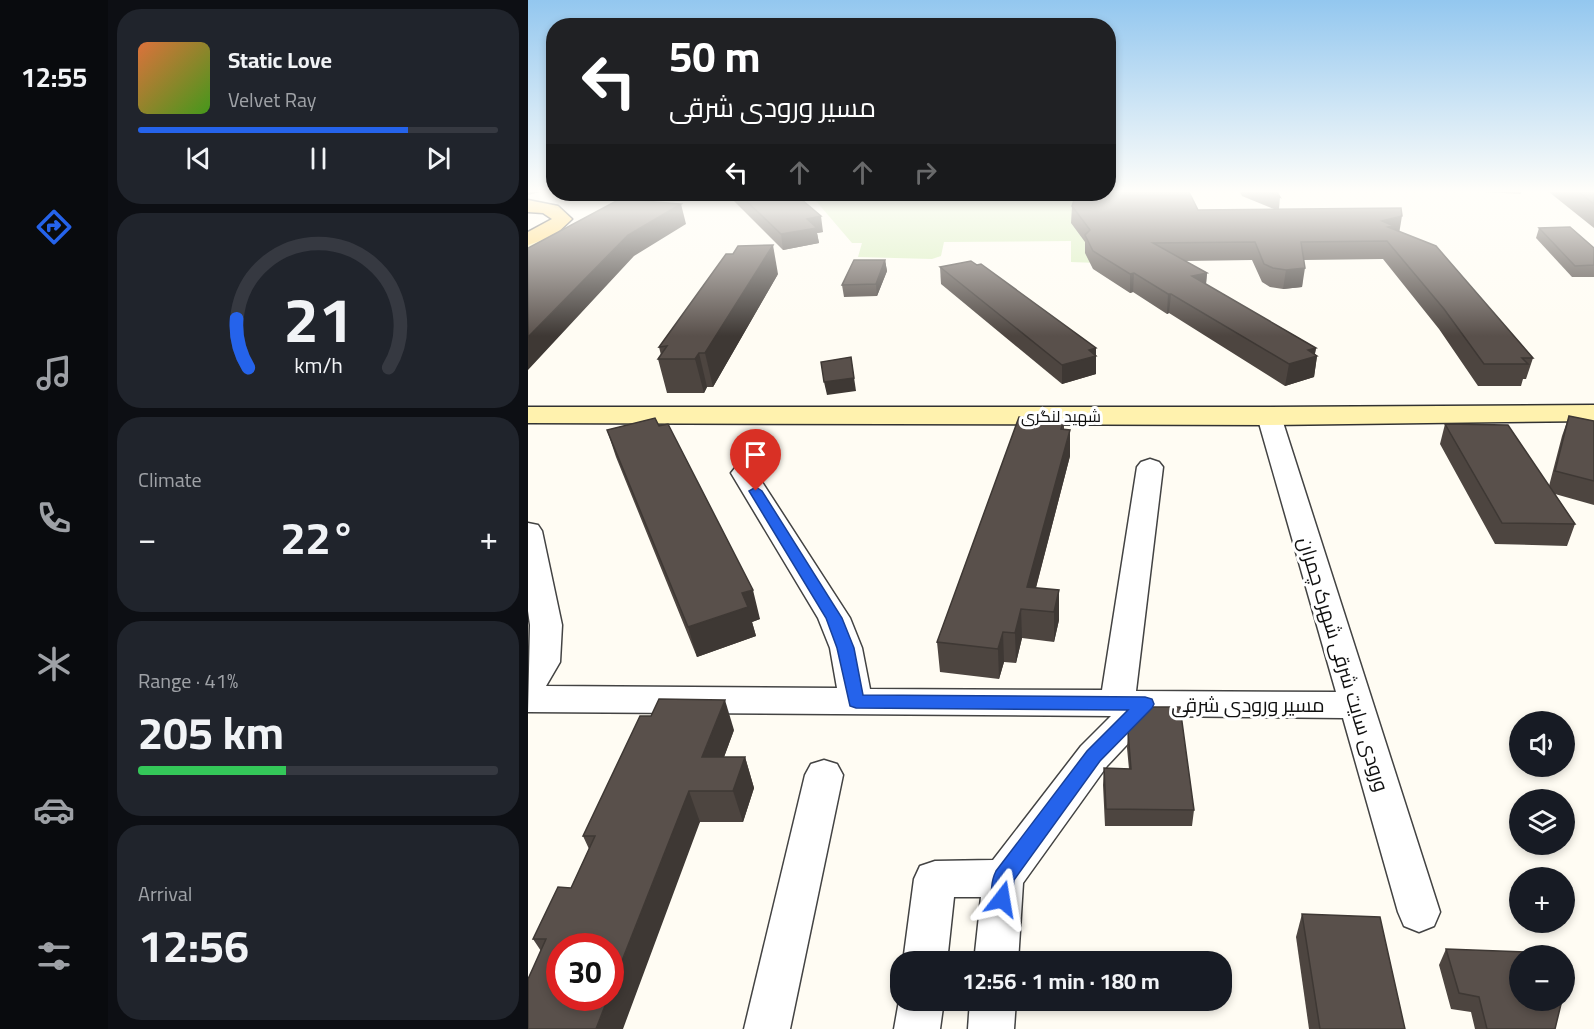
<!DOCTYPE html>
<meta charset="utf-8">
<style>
body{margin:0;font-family:Georgia,Cairo,serif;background:#20242c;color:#f1f3f6;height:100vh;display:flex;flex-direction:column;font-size:22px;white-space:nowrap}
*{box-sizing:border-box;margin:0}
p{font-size:20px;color:#9ea1a6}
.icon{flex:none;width:33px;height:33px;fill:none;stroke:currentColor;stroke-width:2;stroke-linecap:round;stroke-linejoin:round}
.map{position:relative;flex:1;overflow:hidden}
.side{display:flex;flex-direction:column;gap:9px;padding:9px;background:#0d0f14;width:420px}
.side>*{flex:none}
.banner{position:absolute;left:18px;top:18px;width:570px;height:183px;border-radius:24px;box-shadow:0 3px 9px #0003;background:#202124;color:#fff;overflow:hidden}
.controls{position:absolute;left:981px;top:711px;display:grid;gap:12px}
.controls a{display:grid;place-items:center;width:66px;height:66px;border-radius:50%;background:#171b24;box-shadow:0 3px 9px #0003;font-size:30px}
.speed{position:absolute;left:18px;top:933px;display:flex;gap:12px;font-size:30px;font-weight:700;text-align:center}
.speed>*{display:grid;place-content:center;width:78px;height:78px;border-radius:50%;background:#171b24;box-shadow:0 3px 9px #0003;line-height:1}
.speed .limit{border:9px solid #d22;background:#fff;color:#111}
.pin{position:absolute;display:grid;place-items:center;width:51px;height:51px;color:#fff;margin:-62px -26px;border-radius:50% 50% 50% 0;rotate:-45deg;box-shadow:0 0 6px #0007}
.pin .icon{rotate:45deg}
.me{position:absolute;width:66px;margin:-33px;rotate:14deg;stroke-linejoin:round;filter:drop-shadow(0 0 4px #0008)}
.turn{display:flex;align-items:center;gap:21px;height:126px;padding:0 24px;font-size:27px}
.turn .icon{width:78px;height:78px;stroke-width:2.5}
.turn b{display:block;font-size:42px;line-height:51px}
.lanes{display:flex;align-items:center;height:57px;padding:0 24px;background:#0003;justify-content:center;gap:30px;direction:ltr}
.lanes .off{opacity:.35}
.big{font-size:45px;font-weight:700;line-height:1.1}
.side .widget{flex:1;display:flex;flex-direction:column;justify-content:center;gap:9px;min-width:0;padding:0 21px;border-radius:24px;background:#20242c}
.side .dial{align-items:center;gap:0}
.dial svg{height:156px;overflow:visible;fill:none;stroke:#363941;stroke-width:7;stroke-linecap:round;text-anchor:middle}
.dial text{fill:#f1f3f6;stroke:none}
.song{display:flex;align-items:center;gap:18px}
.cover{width:72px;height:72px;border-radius:9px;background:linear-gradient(135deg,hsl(20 70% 55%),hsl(100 70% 35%))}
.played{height:6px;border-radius:3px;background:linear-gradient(90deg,#2563eb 75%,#363941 75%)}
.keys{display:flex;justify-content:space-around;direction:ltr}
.heat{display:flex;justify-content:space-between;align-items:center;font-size:33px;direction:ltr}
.charge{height:9px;border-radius:4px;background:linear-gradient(90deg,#34c759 41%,#363941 0)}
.trip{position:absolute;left:362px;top:951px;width:342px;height:60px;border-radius:24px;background:#171b24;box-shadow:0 3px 9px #0003;font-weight:700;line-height:60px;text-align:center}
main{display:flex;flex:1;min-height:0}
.dock{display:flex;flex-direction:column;width:108px;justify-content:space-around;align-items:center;background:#090b0e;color:#9ea1a6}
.dock .icon{width:42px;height:42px}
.dock .active{color:#2563eb}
.dock b{font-size:27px;color:#f1f3f6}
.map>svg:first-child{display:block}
.green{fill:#d6edb9}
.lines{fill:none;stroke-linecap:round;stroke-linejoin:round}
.street-casing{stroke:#434343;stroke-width:3}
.secondary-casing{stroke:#323232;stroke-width:3}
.primary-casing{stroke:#212121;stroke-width:3}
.street{fill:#fff;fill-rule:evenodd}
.secondary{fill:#fff2ae;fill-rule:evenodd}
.primary{fill:#ffd263;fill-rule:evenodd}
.wall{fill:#4d4540}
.shaded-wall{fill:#3e3834}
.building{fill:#59504b;stroke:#3e3834;stroke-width:1.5}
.route{fill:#2563eb;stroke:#184099;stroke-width:1.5}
.labels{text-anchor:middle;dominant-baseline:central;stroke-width:6;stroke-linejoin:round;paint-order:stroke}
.street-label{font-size:16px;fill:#101010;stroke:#fff}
.near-street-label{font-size:20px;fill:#101010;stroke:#fff}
</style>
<main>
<nav class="dock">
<b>12:55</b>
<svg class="icon active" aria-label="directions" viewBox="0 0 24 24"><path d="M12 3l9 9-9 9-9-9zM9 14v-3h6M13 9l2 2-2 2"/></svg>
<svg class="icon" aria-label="music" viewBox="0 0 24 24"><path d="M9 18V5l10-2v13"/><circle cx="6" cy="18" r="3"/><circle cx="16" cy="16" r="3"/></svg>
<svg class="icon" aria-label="phone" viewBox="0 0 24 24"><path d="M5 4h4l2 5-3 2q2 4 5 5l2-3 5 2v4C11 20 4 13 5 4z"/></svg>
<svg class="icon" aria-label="climate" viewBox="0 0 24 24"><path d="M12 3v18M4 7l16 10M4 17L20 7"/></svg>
<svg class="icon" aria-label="car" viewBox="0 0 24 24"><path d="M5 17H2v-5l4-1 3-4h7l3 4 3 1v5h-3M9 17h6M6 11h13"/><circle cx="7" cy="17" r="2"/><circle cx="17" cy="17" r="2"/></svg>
<svg class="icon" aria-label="filters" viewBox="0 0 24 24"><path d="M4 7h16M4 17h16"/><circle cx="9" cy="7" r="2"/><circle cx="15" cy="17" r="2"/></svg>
</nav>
<section class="side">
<div class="widget">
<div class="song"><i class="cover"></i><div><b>Static Love</b><p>Velvet Ray</p></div></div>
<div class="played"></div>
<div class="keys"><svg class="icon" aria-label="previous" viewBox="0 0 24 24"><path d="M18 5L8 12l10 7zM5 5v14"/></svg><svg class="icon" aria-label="pause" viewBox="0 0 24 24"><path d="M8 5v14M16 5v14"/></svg><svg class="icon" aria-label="next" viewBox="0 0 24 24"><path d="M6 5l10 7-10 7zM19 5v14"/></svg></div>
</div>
<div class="widget dial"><svg viewBox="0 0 100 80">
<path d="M14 69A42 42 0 1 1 86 69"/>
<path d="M14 69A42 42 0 0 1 8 44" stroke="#2563eb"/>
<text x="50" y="56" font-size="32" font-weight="700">21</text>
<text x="50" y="72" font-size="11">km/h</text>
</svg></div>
<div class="widget"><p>Climate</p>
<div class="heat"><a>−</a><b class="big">22°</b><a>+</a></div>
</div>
<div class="widget"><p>Range · 41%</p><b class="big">205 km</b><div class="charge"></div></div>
<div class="widget"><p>Arrival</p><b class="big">12:56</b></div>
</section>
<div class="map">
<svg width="1066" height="1029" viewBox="0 0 1066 1029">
<rect width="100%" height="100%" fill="#fffcf3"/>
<polygon class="green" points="282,194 565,194 570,263 543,262 543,241 416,242 413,256 404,259 330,257 334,243 324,243"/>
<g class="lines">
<defs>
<g id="street">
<polygon points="741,409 749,411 753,416 912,912 906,926 891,932 876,926 870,912 815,718 626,716 579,766 495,883 490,962 446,962 453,897 426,897 419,962 375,962 386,879 392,866 407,861 465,860 553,746 583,716 0,712 2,625 0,611 0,523 10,525 14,531 34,625 32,662 18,686 309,688 302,648 290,618 203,473 207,468 216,465 225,468 322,618 334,648 342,689 574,690 609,467 613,462 622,459 631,462 635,467 608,691 808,692 729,416 733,411"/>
<polygon points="296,760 309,764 315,775 262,1029 216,1029 277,775 283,764"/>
<polygon points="372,995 372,1000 416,1000 412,1029 366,1029"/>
<polygon points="442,1000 488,1000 486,1029 440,1029"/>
</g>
<g id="secondary">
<polygon points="20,225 27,227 30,231 7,252 0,254 0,238 13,227"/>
<polygon points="1066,405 1066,421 741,425 0,423 0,407 741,407"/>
</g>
<polygon id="primary" points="0,200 30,206 44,219 26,236 0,245 0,232 24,219 15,213 0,212"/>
</defs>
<use href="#street" class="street-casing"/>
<use href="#secondary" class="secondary-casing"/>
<use href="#primary" class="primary-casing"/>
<use href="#street" class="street"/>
<use href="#secondary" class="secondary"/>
<use href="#primary" class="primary"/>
</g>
<g class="wall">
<polygon points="712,192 749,192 752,197 751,209 871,232 1005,358 998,379 995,379 993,386 950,386 911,329 855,259 776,260 774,287 755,289 742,287 734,282 724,260 657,261 679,273 678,285 788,348 787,354 789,356 786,377 757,386 641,313 639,314 605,292 602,293 565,269 557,253 557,242 543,223 544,206 547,197 547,194 580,194 670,210 746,209 714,196"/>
<polygon points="956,192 993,192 993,194"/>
<polygon points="1021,192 1066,192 1066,228"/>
<polygon points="199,194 267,194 295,232 289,233 291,243 255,250"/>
<polygon points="1011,228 1066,248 1066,277 1044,277 1008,238"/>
<polygon points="357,260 359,271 349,296 316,297 314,285"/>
<polygon points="412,267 568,348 568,374 534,384 413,284"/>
<polygon points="250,274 185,387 179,387 176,393 139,393 130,359 133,355 131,347"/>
<polygon points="1041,416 1066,421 1066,505 1027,494 1047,524 1039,546 967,544 912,444 917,424 1021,486 1034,436"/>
<polygon points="536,420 536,429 542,456 508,588 531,590 531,620 526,642 494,638 488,663 476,662 471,679 412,672 409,642"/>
<polygon points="79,430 232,619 224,622 228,636 169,657 88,457"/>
<polygon points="206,730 196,757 217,757 226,788 215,822 172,822 13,951 5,939 43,888 61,849 55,836"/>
<polygon points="600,732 666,810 664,826 577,826 575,785 576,768 601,769 599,748"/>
<polygon points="774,914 877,1029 781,1029 768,937"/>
<polygon points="918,949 992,956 1027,1029 947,1029 943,1012 923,1009 911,965"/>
</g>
<g class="shaded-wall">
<polygon points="0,192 12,192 0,195"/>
<polygon points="153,204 158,224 106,256 0,370 0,337 100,235"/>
<polygon points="293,216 295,232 289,233 291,243 255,250 253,234 279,219"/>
<polygon points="874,216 871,234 861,244 854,221"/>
<polygon points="245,245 250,274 185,387 177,353"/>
<polygon points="357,260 359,271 349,296 348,284"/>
<polygon points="777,268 774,287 755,289 758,270"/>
<polygon points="606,273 605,292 602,293 602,274"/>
<polygon points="679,273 677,292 664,276"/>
<polygon points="640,294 643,294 641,313 639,314"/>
<polygon points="568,348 568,374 534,384 534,365 561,350"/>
<polygon points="788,348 786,357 789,356 786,377 757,386 761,364 780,350"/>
<polygon points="171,353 179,387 176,393 167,359"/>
<polygon points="323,357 328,391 299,395 296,382"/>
<polygon points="542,430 542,456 502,610 499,587"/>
<polygon points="225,590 232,619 224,622 228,636 169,657 160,627 214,593"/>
<polygon points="531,590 531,620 526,642 526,612"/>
<polygon points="493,609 494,638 488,663 487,633"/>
<polygon points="475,632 476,662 471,679 470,649"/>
<polygon points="197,700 206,730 185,787 174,757"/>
<polygon points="217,757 226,788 215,822 205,791"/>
<polygon points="161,791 172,822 95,1029 68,1029 80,998 82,998 82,991"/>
</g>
<g class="building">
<polygon points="580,192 661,192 670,210 873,208 874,216 854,221 866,226 860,227 908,246 1005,358 994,358 1000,364 956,364 916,309 859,241 773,242 777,268 758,270 745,268 736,264 727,242 625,243 679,273 664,276 788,348 780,350 789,356 761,364 643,294 640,294 606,273 602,274 565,251 557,235 562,230 544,206 548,194 580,194"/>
<polygon points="741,192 749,192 752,197"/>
<polygon points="1051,192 1066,192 1066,204"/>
<polygon points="211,194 267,194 293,216 279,219 289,228 253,234"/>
<polygon points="92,199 153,204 100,235 0,337 0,248"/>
<polygon points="1042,227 1066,248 1066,265 1047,266 1011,228"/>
<polygon points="245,245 177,353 171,353 167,359 130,359 139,346 131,347 198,254 205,254 210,246"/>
<polygon points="326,260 357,260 348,284 314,285"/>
<polygon points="443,261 449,265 453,264 568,348 561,350 568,356 534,365 412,267"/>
<polygon points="323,357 326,378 296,382 293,362"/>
<polygon points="1041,416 1066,421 1066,481 1027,471"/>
<polygon points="491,417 536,420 533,429 542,430 499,587 531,590 526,612 493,609 487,633 475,632 470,649 409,642"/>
<polygon points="127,418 131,426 140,424 225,590 214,593 220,607 160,627 79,430"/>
<polygon points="917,424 980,425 1047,524 974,523"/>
<polygon points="131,699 197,700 174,757 217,757 205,791 161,791 82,991 82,946 32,946 32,998 80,998 68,1029 0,1029 0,979 18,939 5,939 30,887 43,888 67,836 55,836 112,716 123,716"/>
<polygon points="624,707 652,707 666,810 578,809 576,768 603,769 600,732"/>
<polygon points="774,914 852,917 877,1029 792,1029"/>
<polygon points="918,949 1027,953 1027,956 992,956 992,1000 1034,1000 1027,1029 959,1029 951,997 931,993"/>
</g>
<linearGradient id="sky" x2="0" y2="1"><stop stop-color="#93c7ef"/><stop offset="0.57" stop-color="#fffefa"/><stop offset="1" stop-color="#fffefa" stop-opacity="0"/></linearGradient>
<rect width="1066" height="336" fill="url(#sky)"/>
<path class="route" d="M228,487L234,491L314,618L326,648L335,695L617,697L624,699L626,704L624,708L572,761L486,880L484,899L481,905L474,908L466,905C462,895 463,881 468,871L559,751L600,710L328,708L322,706L309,648L298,618L221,491Z"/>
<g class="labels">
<g class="street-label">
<text x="533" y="416">شهید لنگری</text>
</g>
<g class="near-street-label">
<text transform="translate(816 664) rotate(73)">ورودی سایت شرقی شهرک چمران</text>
<text x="720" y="704">مسیر ورودی شرقی</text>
</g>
</g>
</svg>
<div class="controls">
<a><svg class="icon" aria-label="sound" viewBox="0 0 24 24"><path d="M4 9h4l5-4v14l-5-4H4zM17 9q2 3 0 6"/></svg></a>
<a><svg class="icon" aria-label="layers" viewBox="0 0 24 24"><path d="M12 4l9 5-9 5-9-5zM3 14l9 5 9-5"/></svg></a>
<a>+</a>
<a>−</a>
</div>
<div class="speed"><div class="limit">30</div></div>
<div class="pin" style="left:228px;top:491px;background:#d93025"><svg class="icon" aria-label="arrive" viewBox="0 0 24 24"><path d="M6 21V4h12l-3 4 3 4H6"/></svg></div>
<svg class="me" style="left:474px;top:899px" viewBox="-20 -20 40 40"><path d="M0-17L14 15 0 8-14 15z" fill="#2563eb" stroke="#fff" stroke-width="4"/></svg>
<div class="trip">12:56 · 1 min · 180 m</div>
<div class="banner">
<div class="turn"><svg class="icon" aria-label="left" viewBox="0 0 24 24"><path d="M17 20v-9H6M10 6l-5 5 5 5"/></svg><div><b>50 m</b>مسیر ورودی شرقی</div></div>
<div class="lanes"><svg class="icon" aria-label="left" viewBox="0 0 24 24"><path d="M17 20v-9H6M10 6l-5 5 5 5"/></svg><svg class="icon off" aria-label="ahead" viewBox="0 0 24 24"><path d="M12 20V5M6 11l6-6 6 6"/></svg><svg class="icon off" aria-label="ahead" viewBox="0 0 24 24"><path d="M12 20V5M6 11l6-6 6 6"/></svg><svg class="icon off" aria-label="right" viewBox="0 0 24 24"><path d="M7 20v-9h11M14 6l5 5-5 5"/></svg></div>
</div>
</div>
</main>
